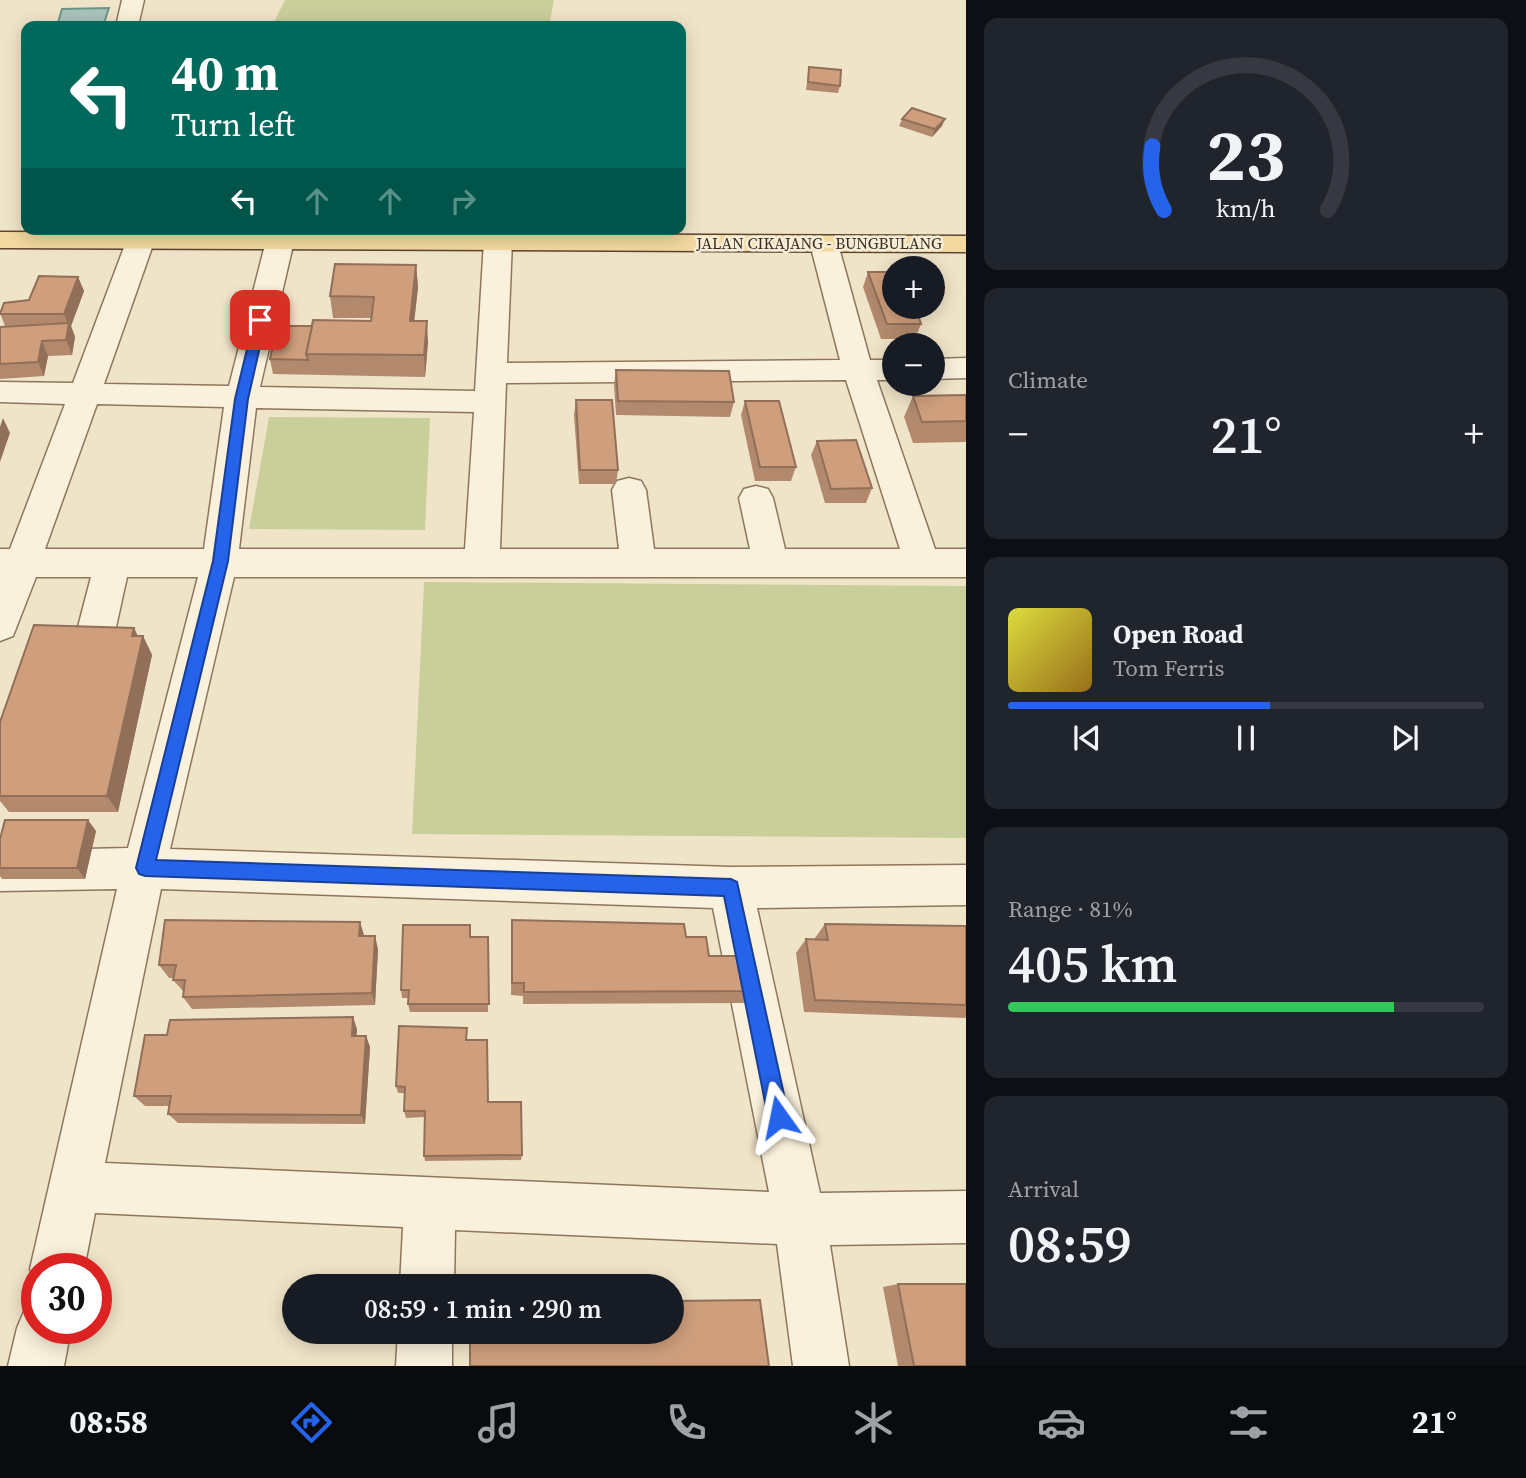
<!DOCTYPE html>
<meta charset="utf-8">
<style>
body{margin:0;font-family:"Source Serif 4",serif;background:#20242c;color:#f1f3f6;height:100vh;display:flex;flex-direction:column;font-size:26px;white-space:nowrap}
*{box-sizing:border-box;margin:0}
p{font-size:23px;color:#9ea1a6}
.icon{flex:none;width:38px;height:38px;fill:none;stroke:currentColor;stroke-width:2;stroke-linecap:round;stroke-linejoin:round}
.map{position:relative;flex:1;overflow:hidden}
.panel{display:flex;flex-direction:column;gap:18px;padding:18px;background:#0d0f14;width:560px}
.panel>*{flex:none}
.banner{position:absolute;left:21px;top:21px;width:665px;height:214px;border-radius:14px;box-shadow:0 4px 18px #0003;background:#00695c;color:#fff;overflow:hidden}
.fabs{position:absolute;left:882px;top:256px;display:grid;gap:14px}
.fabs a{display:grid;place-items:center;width:63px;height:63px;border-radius:50%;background:#171b24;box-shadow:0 4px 18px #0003;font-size:35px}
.speed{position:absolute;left:21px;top:1253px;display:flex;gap:14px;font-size:35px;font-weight:700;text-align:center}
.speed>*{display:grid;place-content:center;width:91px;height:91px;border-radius:50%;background:#171b24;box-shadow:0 4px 18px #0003;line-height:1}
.speed .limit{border:10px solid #d22;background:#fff;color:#111}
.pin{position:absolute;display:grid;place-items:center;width:60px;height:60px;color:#fff;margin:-30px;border-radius:14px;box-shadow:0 4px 10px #0006}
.me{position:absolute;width:77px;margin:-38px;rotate:348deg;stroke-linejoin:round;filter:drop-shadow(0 0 5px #0008)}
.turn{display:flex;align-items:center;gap:24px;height:147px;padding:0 35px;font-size:32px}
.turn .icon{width:91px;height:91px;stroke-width:2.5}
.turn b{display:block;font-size:49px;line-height:60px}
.lanes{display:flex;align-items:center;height:66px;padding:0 35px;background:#0003;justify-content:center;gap:35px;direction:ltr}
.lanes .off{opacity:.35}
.big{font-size:52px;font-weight:600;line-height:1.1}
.panel .card{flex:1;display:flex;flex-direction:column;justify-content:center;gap:10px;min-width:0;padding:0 24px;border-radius:14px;background:#20242c}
.panel .dial{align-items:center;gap:0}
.dial svg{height:182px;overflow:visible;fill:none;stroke:#363941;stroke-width:7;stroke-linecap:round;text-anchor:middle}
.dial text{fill:#f1f3f6;stroke:none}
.song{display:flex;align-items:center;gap:21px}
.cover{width:84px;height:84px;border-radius:10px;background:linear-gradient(135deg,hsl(60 70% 55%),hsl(40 70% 35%))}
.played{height:7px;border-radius:4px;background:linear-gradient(90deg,#2563eb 55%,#363941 55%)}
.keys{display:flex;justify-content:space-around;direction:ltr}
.heat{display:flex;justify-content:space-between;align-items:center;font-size:38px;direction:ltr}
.charge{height:10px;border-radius:5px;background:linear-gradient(90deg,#34c759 81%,#363941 0)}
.trip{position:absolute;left:282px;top:1274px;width:402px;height:70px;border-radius:35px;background:#171b24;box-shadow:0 4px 18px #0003;font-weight:600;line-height:70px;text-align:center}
.tabs{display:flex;height:112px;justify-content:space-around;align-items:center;background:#090b0e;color:#9ea1a6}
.tabs .icon{width:49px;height:49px}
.tabs .active{color:#2563eb}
.tabs b{font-size:32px;color:#f1f3f6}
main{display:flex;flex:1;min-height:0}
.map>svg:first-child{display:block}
.green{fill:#c9cf9b}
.water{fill:#a9c4bc;stroke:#6f938a;stroke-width:2}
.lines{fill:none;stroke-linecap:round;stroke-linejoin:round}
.minor-casing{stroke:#8d765c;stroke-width:3}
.major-casing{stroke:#5b4430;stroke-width:3}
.minor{fill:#faf1dc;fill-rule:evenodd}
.major{fill:#f3d9a0;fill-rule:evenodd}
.wall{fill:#b2896c}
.shaded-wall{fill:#916f58}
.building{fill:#cf9f7d;stroke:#916f58;stroke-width:2}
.route{fill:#2563eb;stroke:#184099;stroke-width:2}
.labels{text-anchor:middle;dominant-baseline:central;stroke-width:5;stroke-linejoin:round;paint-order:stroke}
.far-street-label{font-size:16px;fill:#3d2e20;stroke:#f7eed8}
</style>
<main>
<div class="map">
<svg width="966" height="1366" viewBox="0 0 966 1366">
<rect width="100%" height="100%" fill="#f0e4c8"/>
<g class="green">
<polygon points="285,0 554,0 549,26 272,26"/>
<polygon points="269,417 430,418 425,530 249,529"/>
<polygon points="424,582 966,586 966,838 412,834"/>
</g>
<polygon class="water" points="109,8 103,26 57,26 62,9"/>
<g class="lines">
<defs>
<g id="minor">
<polygon points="122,0 144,0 138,26 116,26"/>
<path d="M280,233L290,235L294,241L260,387L475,391L484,241L488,235L498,233L508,235L512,241L507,363L840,360L810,244L814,238L824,236L834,238L838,244L870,360H894V380H877L935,549H966V577H234L170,849L731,867L966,865V905L757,908L820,1193L966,1191V1243L830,1245L849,1366H793L777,1244L455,1230L454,1286H400L403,1227L95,1213L84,1269H37V1284L30,1269L117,889L0,891V851L128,848L198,577H127L116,627L110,637L97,642L84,637L78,627L91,577H36L13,636L0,641V549H10L65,404L0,402V382L73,383L126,242L130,236L140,234L150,236L154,242L104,384L229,386L266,241L270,235ZM846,380L900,549H785L773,498L768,489L756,486L744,489L739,498L750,549H654L646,490L641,481L629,478L617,481L612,490L619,549H500L506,383ZM97,404L224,407L204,549H45ZM256,408L474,412L465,549H239ZM161,889L713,908L769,1192L105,1163Z"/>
<polygon points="966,358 966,378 933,379 933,359"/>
<polygon points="37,1304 37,1328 71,1328 64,1366 8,1366 17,1328 25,1309"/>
<polygon points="398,1332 452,1332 452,1366 396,1366"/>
</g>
<polygon id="major" points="0,232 966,236 966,252 0,248"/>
</defs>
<use href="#minor" class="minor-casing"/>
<use href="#major" class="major-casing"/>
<use href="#minor" class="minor"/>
<use href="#major" class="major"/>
</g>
<g class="wall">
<polygon points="809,67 840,86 838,93 806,90"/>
<polygon points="902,119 942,126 932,137 899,126"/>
<polygon points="416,265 418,287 414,321 428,342 425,377 273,374 270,359 312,326 371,321 371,318 333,318 330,296"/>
<polygon points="868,272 921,324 915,339 881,339 863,287"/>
<polygon points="78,277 84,291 71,326 75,337 72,355 48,356 44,376 0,379 0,327 5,326 0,313 29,300"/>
<polygon points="616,370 734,402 730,417 616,415 614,385"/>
<polygon points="966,395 966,442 913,443 904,417 913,396"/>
<polygon points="576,400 618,470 616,484 579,484 574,415"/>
<polygon points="745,401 796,467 791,481 755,481 741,415"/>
<polygon points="817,441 872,488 866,503 825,503 811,455"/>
<polygon points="134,628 138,636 143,636 152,655 118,812 9,812 0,801 0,722"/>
<polygon points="96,831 85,879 2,879 0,876 0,839"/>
<polygon points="512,920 686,937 752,991 744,1003 523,1004 523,996 511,995"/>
<polygon points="825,924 966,926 966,1018 804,1012 796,953 806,939 815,940 815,938"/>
<polygon points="364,936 378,949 375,1005 192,1009 183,997 184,992 173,980 174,978 169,978 159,965"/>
<polygon points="470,937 488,937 488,1012 410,1012 408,1004 408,998 402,998 401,990"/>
<polygon points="357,1029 356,1036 366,1036 370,1047 365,1124 178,1123 168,1114 169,1106 145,1106 134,1096 167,1035"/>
<polygon points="467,1040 488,1102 522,1155 521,1160 425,1161 424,1156 424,1117 406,1118 404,1111 405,1093 398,1093 396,1086"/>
<polygon points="590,1280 644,1286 586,1286 586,1283"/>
<polygon points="898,1284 966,1366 898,1366 883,1287"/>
</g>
<g class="shaded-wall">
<polygon points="945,119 942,126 932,137 935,129"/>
<polygon points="416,265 418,287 412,342 410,321"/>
<polygon points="78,277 84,291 71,326 75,337 72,355 66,340 69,327 64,314"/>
<polygon points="427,321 428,342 425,377 424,355"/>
<polygon points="42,341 48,356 44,376 38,362"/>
<polygon points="3,418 10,433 0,462 0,427"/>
<polygon points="134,628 141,644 143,636 152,655 118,812 107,796 132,636"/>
<polygon points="88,820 96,831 85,879 77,868"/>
<polygon points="360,922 364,935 363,950 359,936"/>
<polygon points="375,936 378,949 375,1005 372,993"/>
<polygon points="353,1017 357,1029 356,1047 352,1036"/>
<polygon points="366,1036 370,1047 365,1124 361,1115"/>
</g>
<g class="building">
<polygon points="809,67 841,70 840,86 808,82"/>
<polygon points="912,108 945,119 935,129 902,119"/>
<polygon points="335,264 416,265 410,321 427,321 424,355 306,354 313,320 371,321 374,297 330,296"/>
<polygon points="868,272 894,272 894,306 915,306 921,324 887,324"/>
<polygon points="39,276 78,277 64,314 0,314 4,303 29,300"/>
<polygon points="69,323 66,340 42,341 38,362 0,364 0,327"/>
<polygon points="277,326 312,326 306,354 308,360 270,359"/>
<polygon points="616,370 729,371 734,402 618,401"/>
<polygon points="966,395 966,421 922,422 913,396"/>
<polygon points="576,400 612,400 618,470 580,470"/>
<polygon points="745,401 779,401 796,467 760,467"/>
<polygon points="856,440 872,488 831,489 817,441"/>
<polygon points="34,625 134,628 132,636 143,636 107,796 0,796 0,722"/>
<polygon points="5,820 88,820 77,868 0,868 0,839"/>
<polygon points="165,920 360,922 359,936 375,936 372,993 183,997 185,980 173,980 176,965 159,965"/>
<polygon points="512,920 684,924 686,937 706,937 709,956 747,956 752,991 524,992 524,983 512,983"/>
<polygon points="825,924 966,926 966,1005 815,1000 806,939 828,940"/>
<polygon points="403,925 470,925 470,937 488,937 489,1004 408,1004 409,990 401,990"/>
<polygon points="353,1017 352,1036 366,1036 361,1115 168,1114 171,1096 134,1096 145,1035 167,1035 170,1020"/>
<polygon points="399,1026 467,1028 466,1040 487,1040 488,1102 521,1102 522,1155 424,1156 425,1111 404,1111 405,1087 396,1086"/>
<polygon points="590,1280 643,1281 644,1286 590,1286"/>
<polygon points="898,1284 966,1284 966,1366 914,1366"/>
<polygon points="760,1300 769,1366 470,1366 470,1332 672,1332 672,1301"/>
</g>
<polygon class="route" points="260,316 266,320 248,399 228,561 156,860 731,879 737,882 789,1117 786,1125 779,1128 771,1125 768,1117 724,896 145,876 139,874 136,868 213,561 235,399 254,320"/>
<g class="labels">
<g class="far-street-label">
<text x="819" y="243">JALAN CIKAJANG - BUNGBULANG</text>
</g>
</g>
</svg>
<div class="fabs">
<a>+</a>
<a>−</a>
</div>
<div class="speed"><div class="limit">30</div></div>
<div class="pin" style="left:260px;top:320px;background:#d93025"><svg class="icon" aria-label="arrive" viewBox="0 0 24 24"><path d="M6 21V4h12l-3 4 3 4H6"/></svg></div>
<svg class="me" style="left:779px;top:1117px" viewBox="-20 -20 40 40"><path d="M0-17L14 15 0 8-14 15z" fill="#2563eb" stroke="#fff" stroke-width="4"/></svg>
<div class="trip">08:59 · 1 min · 290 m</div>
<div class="banner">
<div class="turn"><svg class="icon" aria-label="left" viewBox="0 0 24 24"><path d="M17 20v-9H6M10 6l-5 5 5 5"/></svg><div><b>40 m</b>Turn left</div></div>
<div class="lanes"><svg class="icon" aria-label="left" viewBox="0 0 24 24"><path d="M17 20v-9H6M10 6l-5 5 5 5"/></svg><svg class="icon off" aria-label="ahead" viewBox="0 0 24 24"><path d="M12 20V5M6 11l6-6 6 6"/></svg><svg class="icon off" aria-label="ahead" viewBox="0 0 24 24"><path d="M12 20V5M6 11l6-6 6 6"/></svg><svg class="icon off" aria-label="right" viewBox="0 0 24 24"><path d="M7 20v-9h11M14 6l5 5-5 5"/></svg></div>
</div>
</div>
<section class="panel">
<div class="card dial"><svg viewBox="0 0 100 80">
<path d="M14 69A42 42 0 1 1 86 69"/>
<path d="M14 69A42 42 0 0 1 9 41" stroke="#2563eb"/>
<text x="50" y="56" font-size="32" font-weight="700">23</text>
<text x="50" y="72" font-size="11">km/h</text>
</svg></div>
<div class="card"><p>Climate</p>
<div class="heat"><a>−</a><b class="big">21°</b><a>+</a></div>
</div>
<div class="card">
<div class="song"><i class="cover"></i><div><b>Open Road</b><p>Tom Ferris</p></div></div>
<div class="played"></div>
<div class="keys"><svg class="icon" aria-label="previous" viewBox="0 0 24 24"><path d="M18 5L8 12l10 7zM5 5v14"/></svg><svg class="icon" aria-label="pause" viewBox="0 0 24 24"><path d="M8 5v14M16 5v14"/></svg><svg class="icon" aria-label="next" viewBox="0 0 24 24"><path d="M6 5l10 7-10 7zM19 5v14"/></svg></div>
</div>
<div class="card"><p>Range · 81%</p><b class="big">405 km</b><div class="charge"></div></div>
<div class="card"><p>Arrival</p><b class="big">08:59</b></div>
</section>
</main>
<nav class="tabs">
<b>08:58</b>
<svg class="icon active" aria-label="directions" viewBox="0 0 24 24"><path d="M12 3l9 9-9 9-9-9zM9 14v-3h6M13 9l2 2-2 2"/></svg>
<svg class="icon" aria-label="music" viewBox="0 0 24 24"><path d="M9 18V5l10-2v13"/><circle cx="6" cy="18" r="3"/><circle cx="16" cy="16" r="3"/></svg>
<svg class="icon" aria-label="phone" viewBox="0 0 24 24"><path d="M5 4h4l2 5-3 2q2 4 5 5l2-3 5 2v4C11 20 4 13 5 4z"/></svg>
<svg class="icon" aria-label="climate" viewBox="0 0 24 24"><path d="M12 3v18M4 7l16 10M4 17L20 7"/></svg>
<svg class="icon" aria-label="car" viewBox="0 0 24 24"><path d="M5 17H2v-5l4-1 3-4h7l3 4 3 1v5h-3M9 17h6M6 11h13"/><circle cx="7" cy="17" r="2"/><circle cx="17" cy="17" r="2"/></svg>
<svg class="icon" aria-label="filters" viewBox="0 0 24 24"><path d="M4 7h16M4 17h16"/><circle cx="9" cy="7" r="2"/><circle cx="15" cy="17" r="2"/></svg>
<b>21°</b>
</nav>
